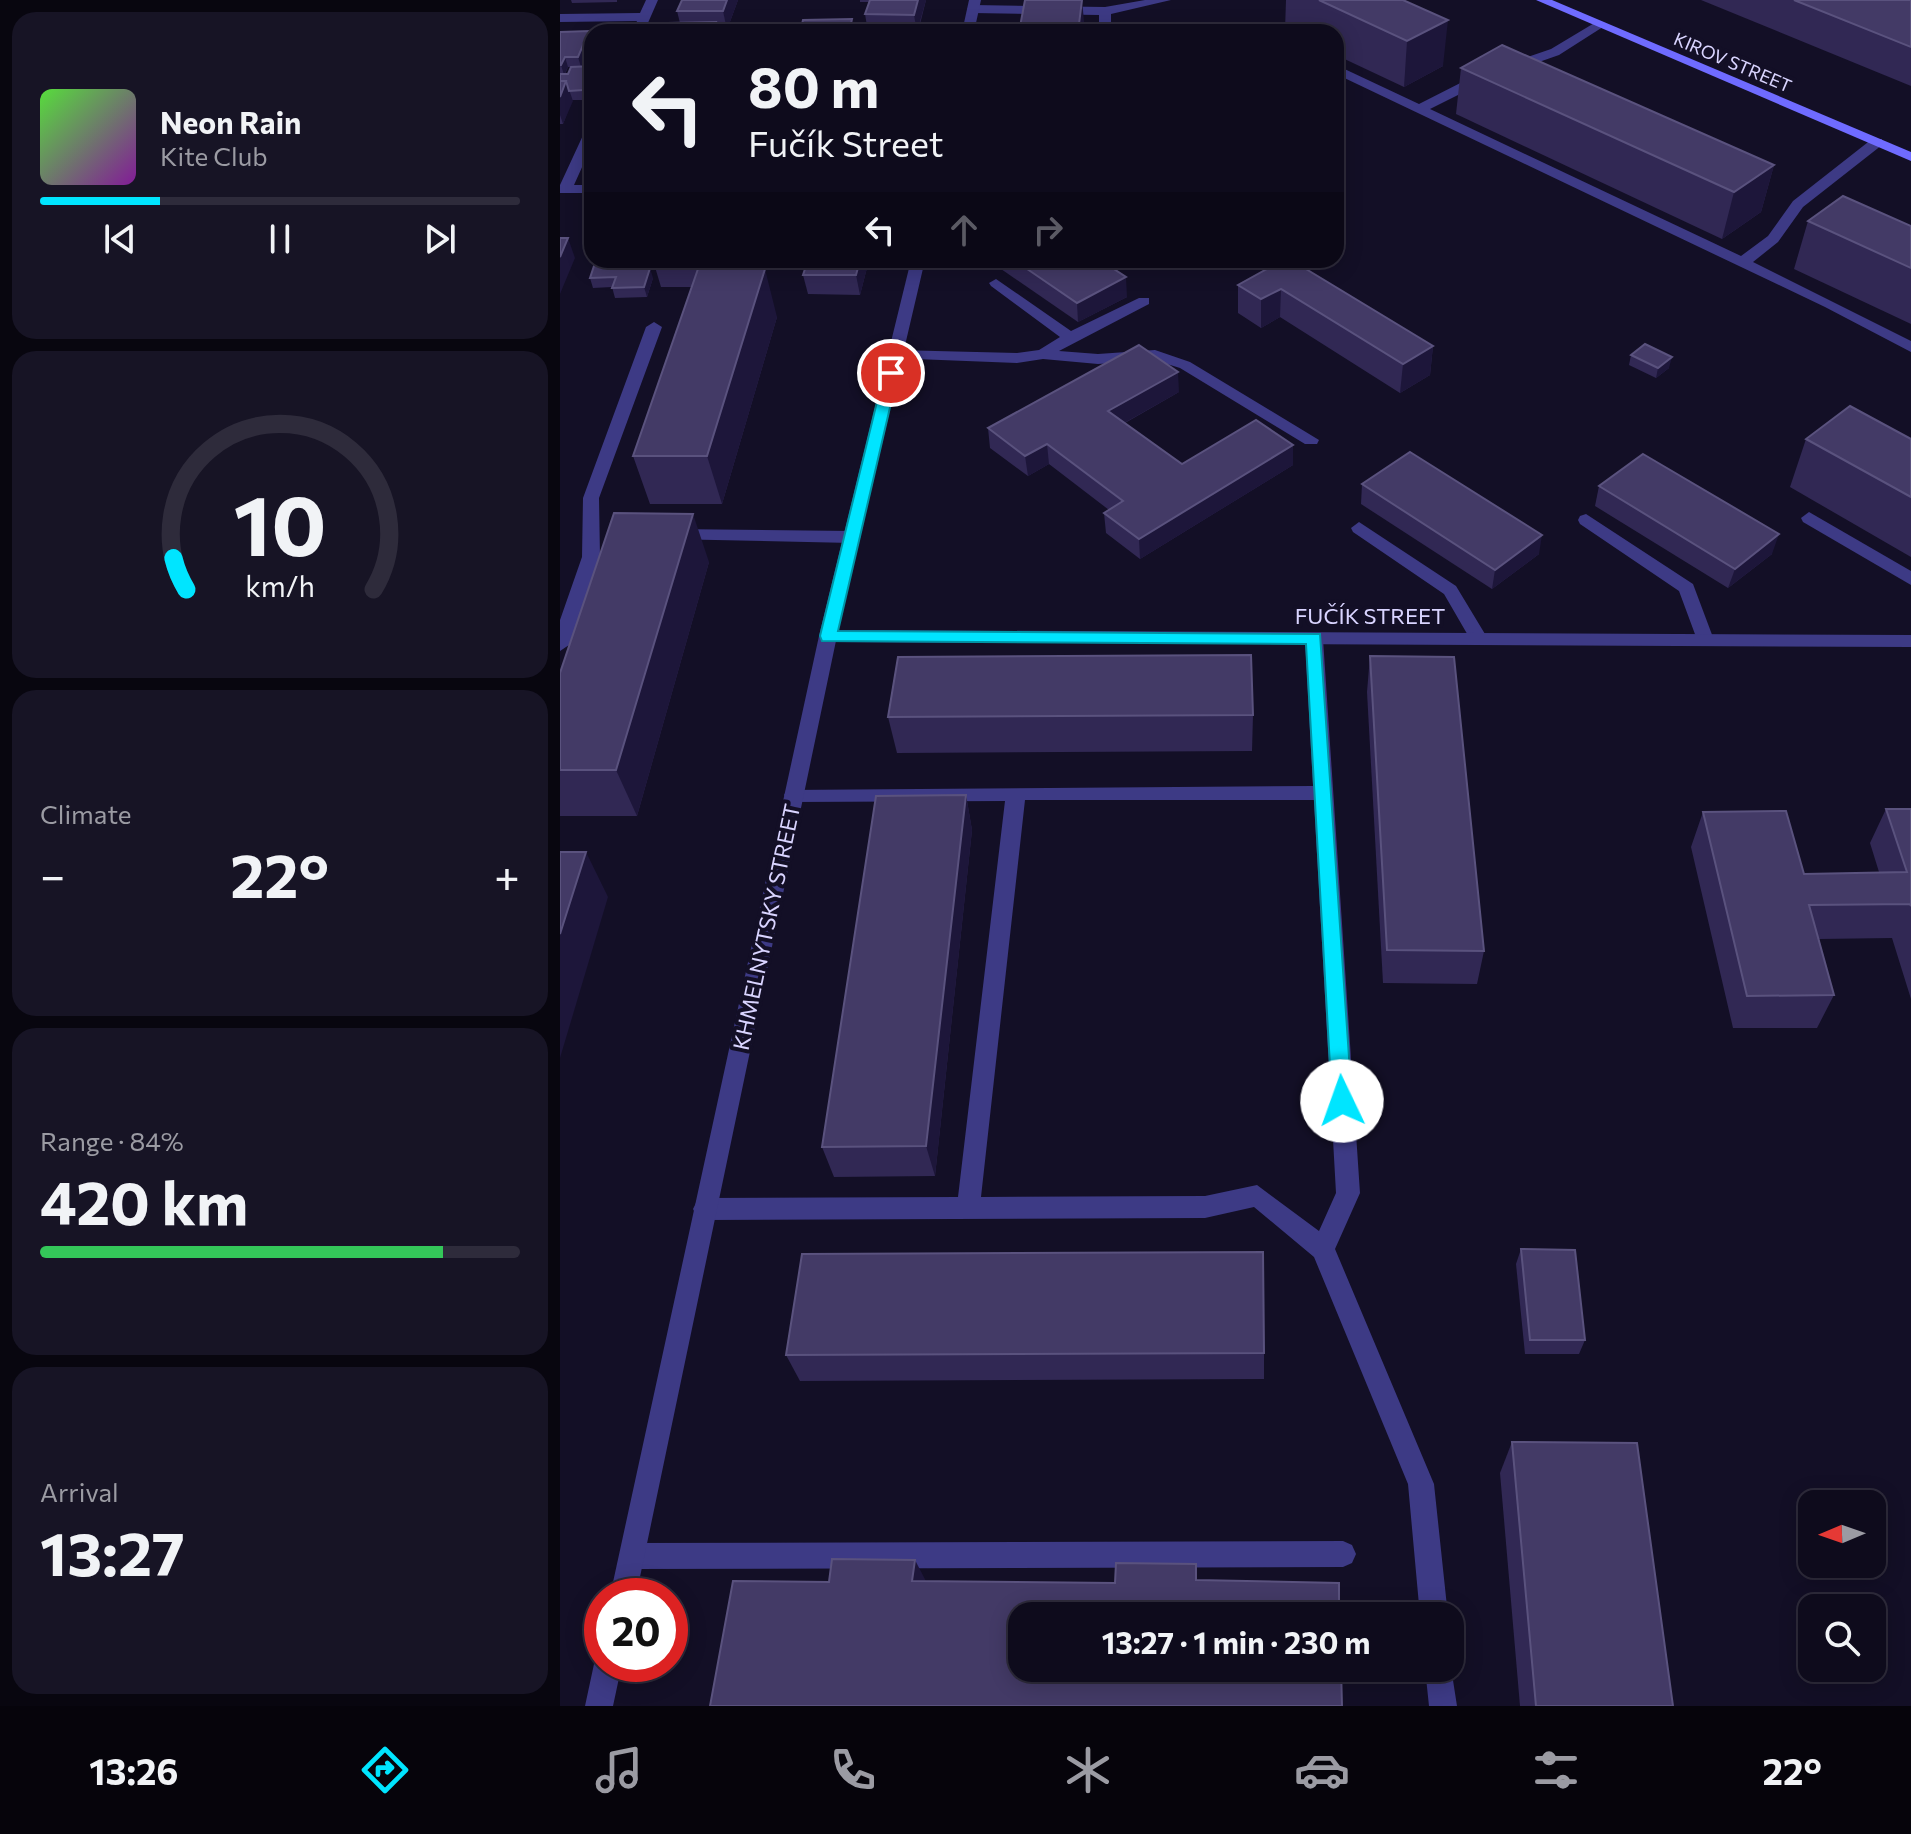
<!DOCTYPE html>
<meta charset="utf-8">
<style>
body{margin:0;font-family:Commissioner,sans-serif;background:#171425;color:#f1f3f6;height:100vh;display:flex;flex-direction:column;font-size:30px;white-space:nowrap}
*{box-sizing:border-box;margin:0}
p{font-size:26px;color:#9b9ba3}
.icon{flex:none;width:44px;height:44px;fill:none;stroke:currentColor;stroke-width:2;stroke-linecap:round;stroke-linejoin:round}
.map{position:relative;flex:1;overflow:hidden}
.sheet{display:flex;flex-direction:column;gap:12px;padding:12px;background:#08060f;width:560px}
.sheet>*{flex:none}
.guide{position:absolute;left:24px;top:24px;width:760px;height:244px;border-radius:24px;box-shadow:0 4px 20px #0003,0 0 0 2px #2e2b3b;background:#0e0b1c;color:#f1f3f6;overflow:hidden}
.needle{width:52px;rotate:268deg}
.buttons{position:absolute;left:1238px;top:1490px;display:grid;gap:16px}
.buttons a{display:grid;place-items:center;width:88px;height:88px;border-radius:16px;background:#0e0b1c;box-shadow:0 4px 20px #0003,0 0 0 2px #2e2b3b;font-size:40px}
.speed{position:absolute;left:24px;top:1578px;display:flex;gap:16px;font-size:40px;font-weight:700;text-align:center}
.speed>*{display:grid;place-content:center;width:104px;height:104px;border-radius:50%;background:#0e0b1c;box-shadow:0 4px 20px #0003,0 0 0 2px #2e2b3b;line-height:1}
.speed .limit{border:12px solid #d22;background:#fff;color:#111}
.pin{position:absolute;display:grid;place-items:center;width:68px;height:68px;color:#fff;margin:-34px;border:4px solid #fff;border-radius:50%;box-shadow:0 2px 8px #0007}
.me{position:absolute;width:88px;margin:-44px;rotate:357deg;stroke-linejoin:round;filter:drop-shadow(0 0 6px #0008)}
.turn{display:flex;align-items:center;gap:28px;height:168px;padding:0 32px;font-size:36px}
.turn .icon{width:104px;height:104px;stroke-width:2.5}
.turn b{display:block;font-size:56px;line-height:68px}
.lanes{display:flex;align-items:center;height:76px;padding:0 32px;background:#0003;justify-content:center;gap:40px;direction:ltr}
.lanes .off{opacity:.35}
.big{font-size:60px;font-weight:700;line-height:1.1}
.sheet .widget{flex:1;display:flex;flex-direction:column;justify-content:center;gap:12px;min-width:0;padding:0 28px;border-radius:24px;background:#171425}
.sheet .dial{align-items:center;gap:0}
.dial svg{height:208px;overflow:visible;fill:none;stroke:#2e2b3b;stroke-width:7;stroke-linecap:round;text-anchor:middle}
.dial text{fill:#f1f3f6;stroke:none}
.song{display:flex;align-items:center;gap:24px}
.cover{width:96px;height:96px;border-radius:12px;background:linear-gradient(135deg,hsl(110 70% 55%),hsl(290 70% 35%))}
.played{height:8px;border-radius:4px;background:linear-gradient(90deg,#00e5ff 25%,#2e2b3b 25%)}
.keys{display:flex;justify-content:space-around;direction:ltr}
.heat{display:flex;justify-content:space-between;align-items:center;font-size:44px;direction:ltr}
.charge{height:12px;border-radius:6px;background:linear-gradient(90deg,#34c759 84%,#2e2b3b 0)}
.trip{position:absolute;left:448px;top:1602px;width:456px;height:80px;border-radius:24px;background:#0e0b1c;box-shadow:0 4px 20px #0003,0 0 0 2px #2e2b3b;font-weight:700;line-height:80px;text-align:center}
.dock{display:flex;height:128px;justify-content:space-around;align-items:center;background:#06040b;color:#9b9ba3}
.dock .icon{width:56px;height:56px}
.dock .on{color:#00e5ff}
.dock b{font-size:36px;color:#f1f3f6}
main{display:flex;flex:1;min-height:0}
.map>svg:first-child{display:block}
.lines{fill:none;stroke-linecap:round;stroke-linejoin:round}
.service{fill:#3d3a85;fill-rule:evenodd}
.minor{fill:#3d3a85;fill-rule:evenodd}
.tertiary{fill:#3d3a85;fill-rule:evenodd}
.secondary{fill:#6f6bff;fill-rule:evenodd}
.wall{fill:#312854;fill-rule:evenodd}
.shaded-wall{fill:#1d163a}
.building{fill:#433a66;stroke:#5a527e;stroke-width:2}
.route{fill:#00e5ff;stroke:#0095a6;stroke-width:2}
.labels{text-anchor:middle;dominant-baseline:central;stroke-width:8;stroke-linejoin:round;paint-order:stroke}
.far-street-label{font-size:18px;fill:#d9d4ff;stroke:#130f26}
.street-label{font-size:22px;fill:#d9d4ff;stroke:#130f26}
</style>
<main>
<section class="sheet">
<div class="widget">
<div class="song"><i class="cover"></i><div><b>Neon Rain</b><p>Kite Club</p></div></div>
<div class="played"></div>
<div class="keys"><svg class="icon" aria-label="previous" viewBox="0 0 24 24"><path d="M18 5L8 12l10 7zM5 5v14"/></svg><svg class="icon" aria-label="pause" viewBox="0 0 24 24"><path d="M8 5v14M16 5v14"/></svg><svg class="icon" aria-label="next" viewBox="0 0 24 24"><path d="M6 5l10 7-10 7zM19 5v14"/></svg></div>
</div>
<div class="widget dial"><svg viewBox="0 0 100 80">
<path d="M14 69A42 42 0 1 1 86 69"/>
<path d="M14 69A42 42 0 0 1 9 57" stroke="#00e5ff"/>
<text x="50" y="56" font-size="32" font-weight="700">10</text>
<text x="50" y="72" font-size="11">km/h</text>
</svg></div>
<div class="widget"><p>Climate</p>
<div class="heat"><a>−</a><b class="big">22°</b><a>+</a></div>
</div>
<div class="widget"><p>Range · 84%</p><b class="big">420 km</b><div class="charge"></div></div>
<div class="widget"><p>Arrival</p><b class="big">13:27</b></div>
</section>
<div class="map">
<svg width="1351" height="1706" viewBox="0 0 1351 1706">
<rect width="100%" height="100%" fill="#130f26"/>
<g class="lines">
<g class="service">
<polygon points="585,0 611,0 551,14 551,32 539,32 539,15 413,13 407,9 413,5 545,7"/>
<polygon points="1036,22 1046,25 999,55 930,79 870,109 1181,256 1208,236 1233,201 1312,139 1322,139 1322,145 1243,207 1218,242 1193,262 1351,341 1351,352 1265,307 776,74 776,65 859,104 920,73 991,49"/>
<polygon points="436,279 511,331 579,298 589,298 589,304 499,351 538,354 595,350 630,362 759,440 757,444 745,444 620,368 594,360 538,364 483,359 457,363 330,358 327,355 335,350 457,353 479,350 500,337 431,286 429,283"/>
<polygon points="94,322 102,327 39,498 40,557 9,645 0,651 0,620 22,557 23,498 86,327"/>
<polygon points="1249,512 1351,571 1351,585 1243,522 1241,518"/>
<polygon points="1026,514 1133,584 1154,640 1151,645 1139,645 1119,591 1020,524 1018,520 1020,516"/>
<polygon points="799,522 896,586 928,639 925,644 913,644 884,594 793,532 791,528"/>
<polygon points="112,529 292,531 301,537 292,543 106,539 103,535"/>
<path d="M754,633L763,639L800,1193L775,1249L874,1484L888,1616H860L848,1484L754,1257L694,1207L645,1218L145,1220L137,1217L133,1209L137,1201L145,1198L398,1197L445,801L234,802L227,800L224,795L227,790L753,786L745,639ZM465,800H754L776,1193L759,1231L697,1185L645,1196L421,1197Z"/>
<polygon points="783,1541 792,1545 796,1554 792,1563 783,1567 72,1569 63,1565 59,1556 63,1547 72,1543"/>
<polygon points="890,1661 897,1706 869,1706 865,1668 890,1668"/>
</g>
<g class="minor">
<polygon points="86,0 98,0 84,32 72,32 77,21 0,22 0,14 80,13"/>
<polygon points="32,127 32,145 14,185 32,185 32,193 0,193 0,185 25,131"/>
<polygon points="268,630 1351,635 1351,647 268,642 259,636"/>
</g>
<g class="tertiary">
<polygon points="409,0 421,0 414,32 402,32"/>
<polygon points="351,260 365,260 277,636 76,1596 50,1596 259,636"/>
<polygon points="42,1653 42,1664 62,1664 53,1706 25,1706 34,1664"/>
</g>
<polygon class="secondary" points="976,0 992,0 1351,152 1351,161"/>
</g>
<g class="wall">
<polygon points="11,0 57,0 57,2 12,3"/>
<polygon points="122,0 178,0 167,30 158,30 159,32 105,32 120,23 117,11"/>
<polygon points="300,0 366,0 358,32 308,32 305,14 309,2 300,2"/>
<polygon points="726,0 843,0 883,66 844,87 776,55 776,32 729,32 725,30"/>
<polygon points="1141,0 1351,0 1351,86"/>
<path d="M29,31L21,67L26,100H12L3,124H0V32ZM8,67H11L8,74H5Z"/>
<polygon points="901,68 1214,165 1201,212 1162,239 896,114"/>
<polygon points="32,204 32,244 31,244 24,225"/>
<polygon points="1248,221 1351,226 1351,324 1234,269"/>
<polygon points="36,260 67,260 69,266 68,269 93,278 87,297 55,298 52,287 33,288 30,278"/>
<polygon points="97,260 158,260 155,269 217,317 162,504 90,504 73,456 132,287 101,287 95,267"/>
<polygon points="248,260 309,260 300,295 248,294 243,275"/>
<polygon points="428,260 540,260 567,297 518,322"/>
<polygon points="723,260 873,346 870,375 840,393 720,317 701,328 678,313 678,285"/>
<polygon points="1071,355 1109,368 1096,378 1069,365"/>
<polygon points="619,392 565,423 622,464 733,465 580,559 546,533 544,513 549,510 489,464 468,476 430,448 428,428"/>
<polygon points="1246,439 1351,439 1351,557 1230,487"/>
<polygon points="802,484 979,554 932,589 801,504"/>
<polygon points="1039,486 1212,554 1168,588 1035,506"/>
<polygon points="149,562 77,816 0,816 0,673"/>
<polygon points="810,656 924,951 917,984 823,983 807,692"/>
<polygon points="693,715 692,751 337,753 328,717"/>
<polygon points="406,795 412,830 375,1176 274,1177 262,1147"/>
<polygon points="1326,809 1351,809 1351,999 1332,938 1259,939 1274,995 1257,1028 1173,1028 1131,847 1143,812 1244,874 1319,872 1310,843"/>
<polygon points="961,1249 1025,1340 1019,1354 965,1354 956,1264"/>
<polygon points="704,1353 704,1379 240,1381 226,1355"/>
<polygon points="952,1442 1113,1706 960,1706 940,1473"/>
</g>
<g class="shaded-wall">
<polygon points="167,0 178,0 167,30 163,11"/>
<polygon points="358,0 366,0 357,32 354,15"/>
<polygon points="522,0 525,32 518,32"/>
<polygon points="292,19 295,32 289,32"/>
<polygon points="888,20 883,66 844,87 847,41"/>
<polygon points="156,22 159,32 153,32"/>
<polygon points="29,31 32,42 21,67 18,57"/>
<polygon points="5,57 8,67 4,75 1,65"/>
<polygon points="32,68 32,86 26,100 23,90"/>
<polygon points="6,81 13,101 3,124 0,115 0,97"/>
<polygon points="1214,165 1201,212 1162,239 1174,192"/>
<polygon points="8,238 15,258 0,294 0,257"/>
<polygon points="64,260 67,260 69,266 64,279 61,269"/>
<polygon points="146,260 158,260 149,287 144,267"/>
<polygon points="300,260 309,260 300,295 296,275"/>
<polygon points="90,268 93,278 87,297 84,287"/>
<polygon points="205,269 217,317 162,504 147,456"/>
<polygon points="566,277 567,297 518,322 517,303"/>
<polygon points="721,289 720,317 701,328 701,299"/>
<polygon points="873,346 870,375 840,393 843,364"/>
<polygon points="1112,357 1109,368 1096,378 1098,368"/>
<polygon points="618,372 619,392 550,431 548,411"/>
<polygon points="487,444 489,464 468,476 465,456"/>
<polygon points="733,445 733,465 580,559 579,539"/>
<polygon points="133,514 149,562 77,816 56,770"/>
<polygon points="1219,534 1212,554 1168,588 1175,569"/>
<polygon points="982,535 979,554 932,589 935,570"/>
<polygon points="406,795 412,830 375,1176 366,1146"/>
<polygon points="26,852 48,897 0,1058 0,934"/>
<polygon points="355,1560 369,1587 352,1581"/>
</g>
<g class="building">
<polygon points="122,0 167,0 163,11 117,11"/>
<polygon points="310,0 358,0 354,15 305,14"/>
<polygon points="465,0 522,0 518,32 459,32"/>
<polygon points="759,0 843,0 888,20 847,41"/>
<polygon points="1234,0 1351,0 1351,47"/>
<polygon points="292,19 289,32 240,32 243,20"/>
<polygon points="156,22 153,32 105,32 108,23"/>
<polygon points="29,31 18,57 5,57 1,65 0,65 0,32"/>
<polygon points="942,45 1214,165 1174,192 901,68"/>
<polygon points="32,66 23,90 9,91 6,81 0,81 0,74 8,74 11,67"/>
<polygon points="0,81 6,81 0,97"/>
<polygon points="1283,196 1351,226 1351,268 1248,221"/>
<polygon points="32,204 32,225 24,225"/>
<polygon points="0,238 8,238 0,257"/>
<polygon points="36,260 64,260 61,269 90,268 84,287 52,288 56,277 30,278"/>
<polygon points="97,260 146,260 144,267 95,267"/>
<polygon points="248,260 300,260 296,275 243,275"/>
<polygon points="454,260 540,260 566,277 517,303"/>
<polygon points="723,260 731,260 873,346 843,364 721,289 701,299 678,285"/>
<polygon points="138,269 205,269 147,456 73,456"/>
<polygon points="1085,344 1112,357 1098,368 1071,355"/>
<polygon points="579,345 618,372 548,411 622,464 696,420 733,445 579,539 544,513 563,501 487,444 465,456 428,428"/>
<polygon points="1290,406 1351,439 1351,497 1246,439"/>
<polygon points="850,452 982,535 935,570 802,484"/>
<polygon points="1083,454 1219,534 1175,569 1039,486"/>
<polygon points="54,513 133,514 56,770 0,770 0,673"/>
<polygon points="691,655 693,715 328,717 338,657"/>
<polygon points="810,656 894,657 924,951 827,950"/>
<polygon points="406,795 366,1146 262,1147 316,796"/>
<polygon points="1326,809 1351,809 1351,906 1350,904 1249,905 1274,995 1187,996 1143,812 1226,811 1244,874 1347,872"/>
<polygon points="0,852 26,852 0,934"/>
<polygon points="961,1249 1015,1250 1025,1340 970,1340"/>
<polygon points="703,1252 704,1353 226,1355 242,1254"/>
<polygon points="952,1442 1077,1443 1113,1706 976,1706"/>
<polygon points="272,1559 355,1560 352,1581 555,1583 556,1563 636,1564 636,1580 779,1583 779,1616 462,1616 462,1668 781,1668 782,1706 150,1706 173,1581 269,1582"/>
</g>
<polygon class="route" points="331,369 338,373 278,631 760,634 792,1101 789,1107 782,1110 775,1107 772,1101 746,644 262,641 260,636 324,373"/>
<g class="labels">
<g class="far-street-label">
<text transform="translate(1173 62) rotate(23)">KIROV STREET</text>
</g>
<g class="street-label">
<text x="810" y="615">FUČÍK STREET</text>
<text transform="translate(206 927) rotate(-78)">KHMELNYTSKY STREET</text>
</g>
</g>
</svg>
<div class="buttons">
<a><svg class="needle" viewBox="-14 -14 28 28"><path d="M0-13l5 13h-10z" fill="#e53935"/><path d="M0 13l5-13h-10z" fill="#9b9ba3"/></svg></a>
<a><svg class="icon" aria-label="search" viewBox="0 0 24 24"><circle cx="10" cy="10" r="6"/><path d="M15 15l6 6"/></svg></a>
</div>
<div class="speed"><div class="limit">20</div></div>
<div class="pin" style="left:331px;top:373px;background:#d93025"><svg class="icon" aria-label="arrive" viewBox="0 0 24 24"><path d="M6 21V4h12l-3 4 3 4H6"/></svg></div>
<svg class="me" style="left:782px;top:1101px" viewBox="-20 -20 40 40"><circle r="19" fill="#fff"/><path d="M0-13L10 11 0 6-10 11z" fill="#00e5ff"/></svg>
<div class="trip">13:27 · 1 min · 230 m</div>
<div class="guide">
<div class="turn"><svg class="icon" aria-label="left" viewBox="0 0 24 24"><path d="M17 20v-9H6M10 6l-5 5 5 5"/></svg><div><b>80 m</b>Fučík Street</div></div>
<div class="lanes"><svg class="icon" aria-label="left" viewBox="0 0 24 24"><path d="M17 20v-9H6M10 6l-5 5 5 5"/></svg><svg class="icon off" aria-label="ahead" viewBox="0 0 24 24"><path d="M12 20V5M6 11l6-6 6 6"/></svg><svg class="icon off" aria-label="right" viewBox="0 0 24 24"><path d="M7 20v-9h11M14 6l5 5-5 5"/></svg></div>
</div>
</div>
</main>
<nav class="dock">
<b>13:26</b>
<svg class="icon on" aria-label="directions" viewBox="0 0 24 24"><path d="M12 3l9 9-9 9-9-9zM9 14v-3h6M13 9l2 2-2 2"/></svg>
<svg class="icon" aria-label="music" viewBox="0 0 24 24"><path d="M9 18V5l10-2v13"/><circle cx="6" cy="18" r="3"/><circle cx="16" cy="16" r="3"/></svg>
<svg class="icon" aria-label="phone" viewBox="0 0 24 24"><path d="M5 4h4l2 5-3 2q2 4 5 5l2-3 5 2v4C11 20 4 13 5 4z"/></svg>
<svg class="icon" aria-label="climate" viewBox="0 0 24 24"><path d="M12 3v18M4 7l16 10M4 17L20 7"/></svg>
<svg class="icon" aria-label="car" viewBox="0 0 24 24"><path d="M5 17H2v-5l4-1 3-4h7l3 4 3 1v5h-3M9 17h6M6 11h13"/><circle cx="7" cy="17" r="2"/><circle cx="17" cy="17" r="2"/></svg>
<svg class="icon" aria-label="filters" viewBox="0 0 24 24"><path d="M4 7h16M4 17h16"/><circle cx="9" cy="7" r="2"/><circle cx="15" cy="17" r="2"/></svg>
<b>22°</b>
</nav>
